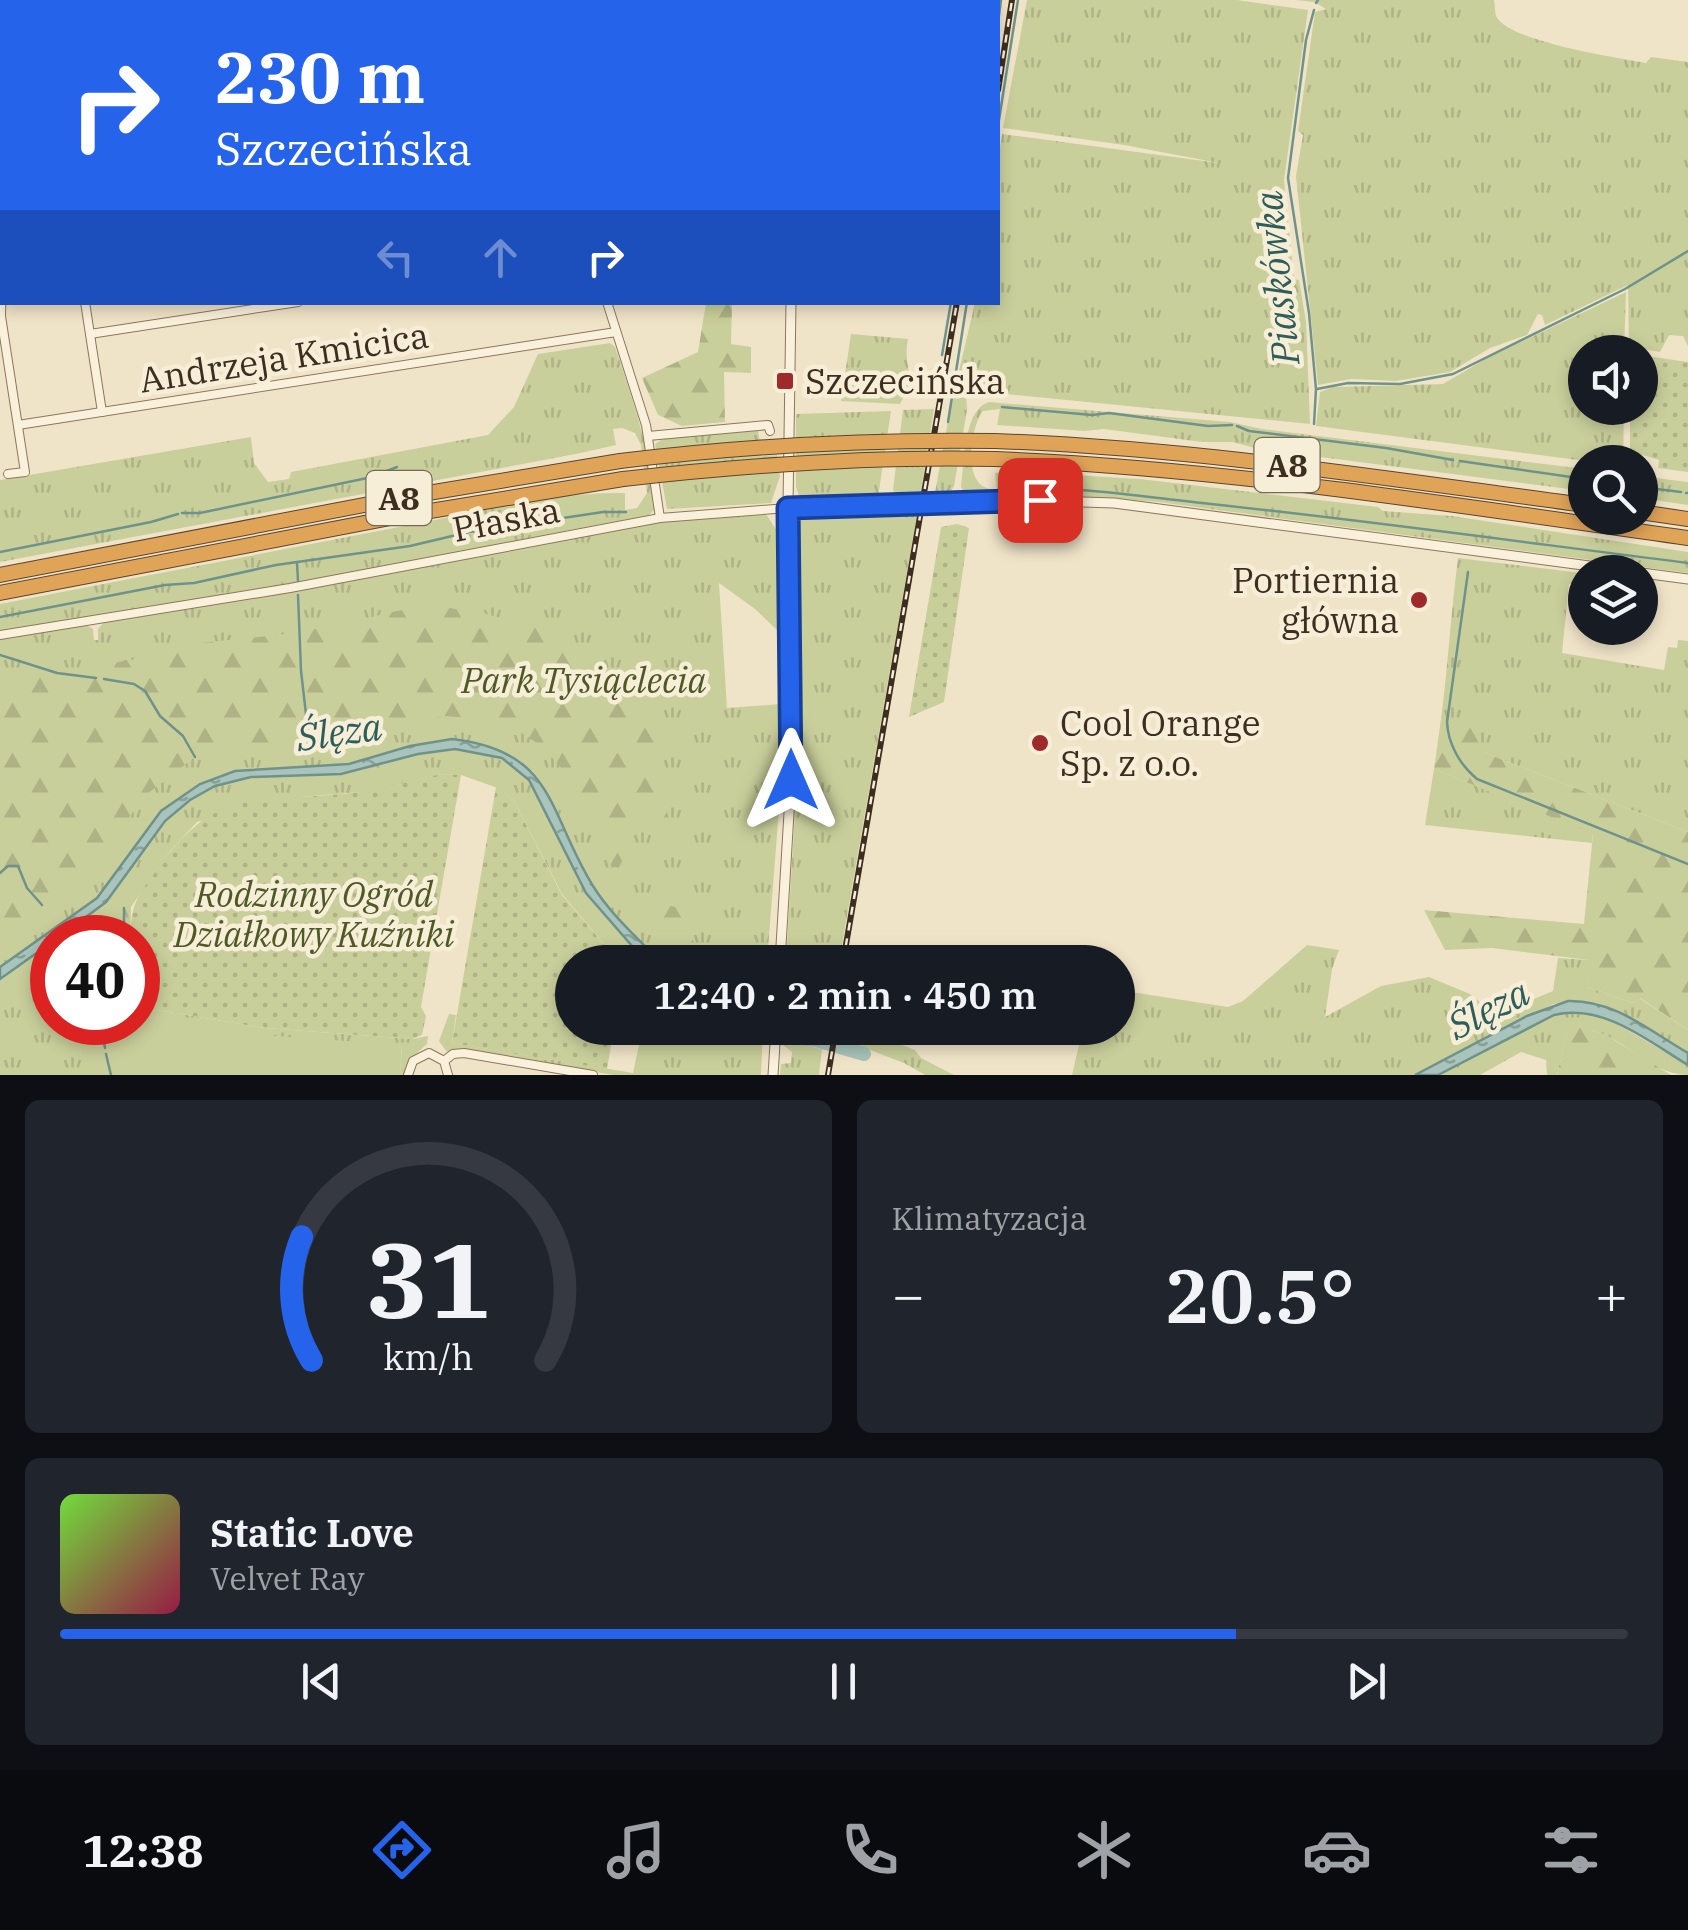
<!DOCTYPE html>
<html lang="pl">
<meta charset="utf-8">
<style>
body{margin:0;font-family:"IBM Plex Serif",serif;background:#20242c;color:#f1f3f6;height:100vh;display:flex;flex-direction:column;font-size:38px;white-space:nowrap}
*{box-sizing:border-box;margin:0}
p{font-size:32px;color:#9ea1a6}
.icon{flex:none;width:55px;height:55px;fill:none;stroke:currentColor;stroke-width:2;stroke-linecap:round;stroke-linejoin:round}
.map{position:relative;height:1075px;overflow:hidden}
.sheet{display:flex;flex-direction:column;gap:25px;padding:25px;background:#0d0f14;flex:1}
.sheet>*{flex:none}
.hud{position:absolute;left:0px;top:0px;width:1000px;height:305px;box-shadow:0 5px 15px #0003;background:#2563eb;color:#fff;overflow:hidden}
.controls{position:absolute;left:1568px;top:335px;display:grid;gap:20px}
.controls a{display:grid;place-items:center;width:90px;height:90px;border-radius:50%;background:#171b24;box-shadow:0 5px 15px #0003;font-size:50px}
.speed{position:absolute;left:30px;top:915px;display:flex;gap:20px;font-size:50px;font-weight:700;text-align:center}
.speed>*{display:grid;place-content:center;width:130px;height:130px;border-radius:50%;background:#171b24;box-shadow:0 5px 15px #0003;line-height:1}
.speed .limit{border:15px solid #d22;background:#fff;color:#111}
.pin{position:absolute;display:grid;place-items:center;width:85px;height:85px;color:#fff;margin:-42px;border-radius:20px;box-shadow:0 5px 15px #0006}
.me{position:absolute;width:110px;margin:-55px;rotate:0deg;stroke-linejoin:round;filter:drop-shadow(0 0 8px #0008)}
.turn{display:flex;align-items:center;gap:35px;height:210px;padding:0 50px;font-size:45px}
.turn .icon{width:130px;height:130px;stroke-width:2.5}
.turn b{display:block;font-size:70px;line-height:85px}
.lanes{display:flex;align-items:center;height:95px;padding:0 50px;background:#0003;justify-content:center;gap:50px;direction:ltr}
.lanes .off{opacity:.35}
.big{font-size:75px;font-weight:600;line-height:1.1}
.sheet .card{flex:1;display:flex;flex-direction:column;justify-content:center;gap:15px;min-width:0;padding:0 35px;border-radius:15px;background:#20242c}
.sheet .dial{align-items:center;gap:0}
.dial svg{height:260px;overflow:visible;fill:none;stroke:#363941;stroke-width:7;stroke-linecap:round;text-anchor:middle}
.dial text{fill:#f1f3f6;stroke:none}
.song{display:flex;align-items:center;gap:30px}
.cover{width:120px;height:120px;border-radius:15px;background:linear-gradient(135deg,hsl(100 70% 55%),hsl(340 70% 35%))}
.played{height:10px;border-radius:5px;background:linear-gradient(90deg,#2563eb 75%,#363941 75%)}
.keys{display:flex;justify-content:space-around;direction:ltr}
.heat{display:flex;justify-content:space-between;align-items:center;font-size:55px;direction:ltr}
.sheet .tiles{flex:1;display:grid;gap:25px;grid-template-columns:1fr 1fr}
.card:last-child{grid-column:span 2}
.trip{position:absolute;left:555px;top:945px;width:580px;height:100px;border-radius:50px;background:#171b24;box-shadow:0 5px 15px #0003;font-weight:600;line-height:100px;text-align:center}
.tab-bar{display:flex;height:160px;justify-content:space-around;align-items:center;background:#090b0e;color:#9ea1a6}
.tab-bar .icon{width:70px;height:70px}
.tab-bar .on{color:#2563eb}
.tab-bar b{font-size:45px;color:#f1f3f6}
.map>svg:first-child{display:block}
.grass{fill:url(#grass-tufts)}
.forest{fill:url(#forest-firs)}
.garden{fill:url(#garden-dots)}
.pitch{fill:#c9cf9b}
.water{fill:url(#water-ripples);stroke:#6f938a;stroke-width:2.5}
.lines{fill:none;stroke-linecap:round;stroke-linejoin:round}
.stream{stroke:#6f938a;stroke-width:2.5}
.river{stroke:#a9c4bc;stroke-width:14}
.minor-casing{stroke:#8d765c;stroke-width:10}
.tertiary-casing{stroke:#8d765c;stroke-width:11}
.motorway-casing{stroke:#5b4430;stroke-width:16}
.minor{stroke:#faf1dc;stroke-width:8}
.tertiary{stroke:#faf1dc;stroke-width:9}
.motorway{stroke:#e0a458;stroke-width:14}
.rail-casing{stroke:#3d2e20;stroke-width:6}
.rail{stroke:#f7eed8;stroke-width:2.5;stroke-dasharray:8;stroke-linecap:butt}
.motorway-bridge-casing{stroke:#5b4430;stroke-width:16;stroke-linecap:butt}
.motorway-bridge{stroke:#e0a458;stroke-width:14}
.route-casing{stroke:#184099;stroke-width:25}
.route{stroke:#2563eb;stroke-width:18}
.poi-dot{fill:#9e2a2b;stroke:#f7eed8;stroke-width:4}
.labels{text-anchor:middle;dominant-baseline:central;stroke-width:9;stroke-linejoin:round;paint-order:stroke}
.shield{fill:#f7eed8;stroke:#756857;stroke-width:2.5}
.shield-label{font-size:32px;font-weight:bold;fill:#3d2e20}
.street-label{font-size:35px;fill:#3d2e20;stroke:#f7eed8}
.poi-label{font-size:35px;fill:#3d2e20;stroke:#f7eed8;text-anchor:start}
.park-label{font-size:35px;font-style:italic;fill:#4d5a26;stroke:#f7eed8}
.water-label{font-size:38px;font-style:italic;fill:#2f5d5a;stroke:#f7eed8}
</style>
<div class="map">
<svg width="1688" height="1075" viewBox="0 0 1688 1075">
<defs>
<pattern id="grass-tufts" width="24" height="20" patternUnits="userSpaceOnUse" patternTransform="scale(2.5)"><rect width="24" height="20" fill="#c9cf9b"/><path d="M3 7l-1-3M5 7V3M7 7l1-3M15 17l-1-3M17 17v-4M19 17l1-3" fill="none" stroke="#aeb285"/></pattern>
<pattern id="forest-firs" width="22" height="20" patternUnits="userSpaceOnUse" patternTransform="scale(2.5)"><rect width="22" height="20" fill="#c9cf9b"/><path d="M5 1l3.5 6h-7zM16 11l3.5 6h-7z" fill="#aeb285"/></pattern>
<pattern id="garden-dots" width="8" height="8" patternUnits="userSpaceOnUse" patternTransform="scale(2.5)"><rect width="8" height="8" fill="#c9cf9b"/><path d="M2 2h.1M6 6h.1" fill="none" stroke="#aeb285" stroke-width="1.8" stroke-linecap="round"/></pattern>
<pattern id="water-ripples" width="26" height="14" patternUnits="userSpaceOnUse" patternTransform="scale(2.5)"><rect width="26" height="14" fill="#a9c4bc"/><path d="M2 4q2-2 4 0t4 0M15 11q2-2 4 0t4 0" fill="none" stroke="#8ba098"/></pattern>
</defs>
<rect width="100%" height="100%" fill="#f0e4c8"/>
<g class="grass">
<polygon points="1027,0 1237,0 1308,10 1284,180 1294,279 1299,280 1306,322 1310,424 976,391 958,375 975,303 998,302 998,161 1002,134 1219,163 1124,145 1003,128"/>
<path d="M1295,0H1494C1495,3 1495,13 1496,16C1509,42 1618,58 1646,63L1651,57L1688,62V346L1683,336L1669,335L1660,352L1629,347L1628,285L1545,325L1542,315L1538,314L1527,335L1490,348L1450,372L1396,381L1351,379L1318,385L1296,176L1303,135L1298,131L1315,12L1326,9L1314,2Z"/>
<polygon points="1626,292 1624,352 1585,352 1585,408 1624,408 1623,462 1593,462 1316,426 1320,392 1333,387 1443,384 1487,358"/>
<path d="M851,334L908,339C902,369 919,373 900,404L841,401Z"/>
<path d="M610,343L615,347C633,399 652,455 654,510L649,515L216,598L0,632V604C133,578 266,553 399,527C470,514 557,491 625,493V510L637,508L647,493L641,445L635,433L622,428L613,429L616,445L576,454L0,562V480L251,437L254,463L268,482L289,479L291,472L488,435L514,407L538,354Z"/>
<polygon points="966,392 967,410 954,486 948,497 934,498 953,394"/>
<path d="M989,402L1230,422L1262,429L1585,469V491L1259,449L1232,442H1202L1104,429L1085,431L997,425L1000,409L983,411C969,429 961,493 997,489L995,473L1006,471L1140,479L1378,507L1383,511L1452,516L1688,552V573L1158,502L1067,496L968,498L961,487C965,462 963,410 989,402Z"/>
<polygon points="934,409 920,498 900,499 893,490 903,410"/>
<polygon points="891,411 878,497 808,501 799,496 796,487 796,414"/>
<polygon points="758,430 762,456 777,455 780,476 771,503 667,509 655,444 664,438"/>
<polygon points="1640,476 1688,482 1688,505 1640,498"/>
<polygon points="918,510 839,962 786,962 797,779 791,531 801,519 902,515"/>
<polygon points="766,514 777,531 777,630 755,609 719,583 727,708 781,704 781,784 767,962 619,962 562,894 514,801 495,787 461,775 441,774 374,791 300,797 197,822 171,850 131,907 130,937 52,938 52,1022 138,1022 138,1007 265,1028 412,1039 428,1036 427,1044 409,1060 404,1075 400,1075 402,1047 119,1075 0,1075 0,638 86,625 93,629 94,640 98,640 98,629 105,621 378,576 660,521"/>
<path d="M1458,558L1582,573L1584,586L1569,584L1562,653L1664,670L1668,647L1677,648L1678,640L1688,641V832L1483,752L1441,719C1448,665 1451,612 1458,558Z"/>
<polygon points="1434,769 1593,833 1592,843 1425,825"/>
<polygon points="1307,945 1339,950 1332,969 1325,1017 1381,986 1429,977 1470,994 1487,1008 1529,1001 1553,991 1558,958 1590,960 1587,987 1633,1003 1639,998 1688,1030 1688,1053 1617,1011 1585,1001 1553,1004 1415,1075 1072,1075 1083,1028 1118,1028 1118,990 1228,1007 1243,1001"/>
<path d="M1569,1012L1603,1016L1688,1065V1075C1643,1075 1614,1020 1568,1030L1557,1075H1547L1546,1060L1521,1052L1480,1075H1438L1554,1015Z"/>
<polygon points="449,1014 456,1015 452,1043 633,1073 639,1045 612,1040 614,1028 763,1028 761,1075 613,1075 460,1049 447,1052 439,1041"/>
<polygon points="841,1028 858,1028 915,1050 921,1058 954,1075 925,1075 904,1063 839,1038"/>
<polygon points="792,1043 822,1049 819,1075 780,1075 781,1064 791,1063 792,1052 783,1045"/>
</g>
<g class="forest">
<polygon points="706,303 732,303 731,344 751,347 751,373 724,372 725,422 682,426 658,415 642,378 698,352"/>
<path d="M427,605L478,612L541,628L573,642L611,685L643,715L654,714L659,718L668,826L624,830L617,850L623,859L619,867H612L568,776L543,747L520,732L482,719L444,716L343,740L255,745L195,757L147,794L76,886L0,938V682L184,651L187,645C225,639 264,638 303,631C345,625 385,612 427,605Z"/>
<polygon points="1441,719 1450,725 1472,721 1483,752 1688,832 1688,1030 1640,998 1633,1003 1587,987 1589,960 1492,948 1445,950 1424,910 1584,924 1593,834 1434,769"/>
<polygon points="644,899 683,909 691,916 695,962 683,962 637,908"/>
<polygon points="1583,1027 1606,1035 1671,1075 1557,1075 1568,1029"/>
</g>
<g class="garden">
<polygon points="1640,355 1688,362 1688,472 1658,468 1659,460 1630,451 1630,408 1640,408"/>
<polygon points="957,524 969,528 944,702 909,717 941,527"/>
<path d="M441,774L461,775L421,1007L426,1016L422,1035L412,1039L265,1028L138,1007V938L130,937C132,900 137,898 158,868C214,788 255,802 342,794C376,791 408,782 441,774Z"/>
<polygon points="496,787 514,801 562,895 619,962 572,962 572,1028 614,1028 607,1069 452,1043"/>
</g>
<polygon class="pitch" points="138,1018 248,1034 402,1045 400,1075 117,1075 111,1051 113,1023 138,1022"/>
<g class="water">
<path d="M452,739C556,751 547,812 593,886C611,915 638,938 660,962H646L586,893L529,780L502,758L455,749L418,754L341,774L251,777L215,786L190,800L165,821L106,902L59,937L52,938V942L0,979V967L97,898L161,811L200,784L235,771L349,764L410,746Z"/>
<path d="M1568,1001C1615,1000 1648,1030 1688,1053V1065C1648,1041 1603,1003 1554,1015L1438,1075H1415L1527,1016Z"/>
</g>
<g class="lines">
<g class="stream">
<polyline points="1316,3 1318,0"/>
<polyline points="1314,10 1306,40 1288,178 1309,313 1316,389 1314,424"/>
<polyline points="998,23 1001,0"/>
<polyline points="998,126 1018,0"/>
<polyline points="942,355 951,302"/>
<polyline points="1317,389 1348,383 1400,384 1453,374 1625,289 1688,251"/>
<polyline points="1002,407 1092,415 1109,413 1208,426 1232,425"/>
<polyline points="948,422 967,302"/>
<polyline points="1237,426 1249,431 1386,448 1453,460"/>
<polyline points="1460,461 1585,479"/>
<polyline points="1640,487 1681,492"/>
<path d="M998,491C1067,483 1142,497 1211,504C1371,521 1529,543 1688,563"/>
<polyline points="1686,493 1688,493"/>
<polyline points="182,513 200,513 372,477 397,467"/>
<polyline points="0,552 151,522 178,514"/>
<polyline points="297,563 298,581"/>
<path d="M1468,572L1447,722C1448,744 1460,765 1477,779L1688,864"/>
<polyline points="298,595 301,671 309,740"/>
<polyline points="0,617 165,585 194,583 276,565 410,546 469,532 603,512 626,512"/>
<polyline points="0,655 57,673 96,678"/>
<polyline points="104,679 134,684 145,691 160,716 183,736 195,757"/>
<polyline points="0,873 8,866 18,866 27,888 42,905"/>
<polyline points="124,938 124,908"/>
<polyline points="100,1022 105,1048"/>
<polyline points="106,1054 111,1075"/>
</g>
<polyline class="river" points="738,1028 755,1033 816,1040 864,1054"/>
<defs>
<g id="minor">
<polyline points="37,0 37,2"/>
<polyline points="131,0 132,2"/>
<polyline points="386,0 387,2"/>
<polyline points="759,0 759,2"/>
<polyline points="599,2 599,0"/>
<polyline points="968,2 969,0"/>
<polyline points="0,202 2,202"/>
<polyline points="0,222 2,238"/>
<polyline points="2,274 1,316 25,472 8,474"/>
<polyline points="85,302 102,412"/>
<polyline points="607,302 646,425 660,518"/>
<polyline points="90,334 298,302"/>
<polyline points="18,425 616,332"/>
<polyline points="648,436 768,425 770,431"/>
<polyline points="0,635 290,588 660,518 788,508"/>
<polyline points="444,1061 453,1054 464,1053 593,1075"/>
<polyline points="408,1075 413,1061 429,1053 444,1061 448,1075"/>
</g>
<g id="tertiary">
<polyline points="804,2 804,0"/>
<polyline points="788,508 1019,500 1114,503 1688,579"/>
<polyline points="780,962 791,780 787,573 791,302"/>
<polyline points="773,1075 776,1028"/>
</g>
<g id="motorway">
<path d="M995,441C1193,448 1389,479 1585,505"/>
<path d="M995,459C1227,468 1458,506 1688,538"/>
<polyline points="1640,512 1688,519"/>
<polyline points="0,575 416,495 620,461"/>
<polyline points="0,593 406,515 623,479"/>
</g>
</defs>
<use href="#minor" class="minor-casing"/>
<use href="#tertiary" class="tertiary-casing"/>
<use href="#motorway" class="motorway-casing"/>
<use href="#minor" class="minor"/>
<use href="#tertiary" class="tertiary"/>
<use href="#motorway" class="motorway"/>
<defs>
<g id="rail">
<polyline points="998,90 1012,0"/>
<polyline points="843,962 957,302"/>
<polyline points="828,1075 836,1028"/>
</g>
</defs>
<use href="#rail" class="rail-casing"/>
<use href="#rail" class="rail"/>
<defs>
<g id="motorway-bridge">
<path d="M620,461C745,446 869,439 995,441"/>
<path d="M623,479C747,465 870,456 995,459"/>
</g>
</defs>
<use href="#motorway-bridge" class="motorway-bridge-casing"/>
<use href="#motorway-bridge" class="motorway-bridge"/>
</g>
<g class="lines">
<defs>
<polyline id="route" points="791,780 788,508 1040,500"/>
</defs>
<use href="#route" class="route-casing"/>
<use href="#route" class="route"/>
</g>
<g class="poi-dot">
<rect x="775" y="371" width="20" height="20" rx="5"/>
<circle cx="1419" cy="600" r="10"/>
<circle cx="1040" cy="743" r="10"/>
</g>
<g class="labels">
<g class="shield">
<rect x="1254.5" y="438" width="65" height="54" rx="8"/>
<rect x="366.5" y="471" width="65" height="54" rx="8"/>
</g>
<g class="shield-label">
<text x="1287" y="465">A8</text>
<text x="399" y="498">A8</text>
</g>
<g class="street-label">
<text transform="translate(284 357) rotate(-9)">Andrzeja Kmicica</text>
<text transform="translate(506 519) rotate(-11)">Płaska</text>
</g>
<g class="poi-label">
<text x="805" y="381">Szczecińska</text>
<text x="1399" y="580" text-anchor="end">Portiernia<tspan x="1399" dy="40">główna</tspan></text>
<text x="1060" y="723">Cool Orange<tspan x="1060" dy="40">Sp. z o.o.</tspan></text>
</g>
<g class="park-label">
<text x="584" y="680">Park Tysiąclecia</text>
<text x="314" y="894">Rodzinny Ogród<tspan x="314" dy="40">Działkowy Kuźniki</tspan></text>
</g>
<g class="water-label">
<text transform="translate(1276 278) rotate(-96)">Piaskówka</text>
<text transform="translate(339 731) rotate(-8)">Ślęza</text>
<text transform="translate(1488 1008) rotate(-27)">Ślęza</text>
</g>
</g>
</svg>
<div class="controls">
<a><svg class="icon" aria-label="sound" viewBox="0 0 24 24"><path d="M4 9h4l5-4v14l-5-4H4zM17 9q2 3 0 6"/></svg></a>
<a><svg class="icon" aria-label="search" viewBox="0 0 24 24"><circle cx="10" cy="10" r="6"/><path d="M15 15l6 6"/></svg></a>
<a><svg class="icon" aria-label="layers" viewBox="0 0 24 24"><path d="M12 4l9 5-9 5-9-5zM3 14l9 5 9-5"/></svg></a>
</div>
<div class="speed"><div class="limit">40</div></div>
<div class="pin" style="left:1040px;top:500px;background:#d93025"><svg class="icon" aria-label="arrive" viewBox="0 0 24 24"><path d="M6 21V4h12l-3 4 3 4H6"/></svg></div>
<svg class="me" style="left:791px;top:780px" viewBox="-20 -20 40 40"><path d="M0-17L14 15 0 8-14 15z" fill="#2563eb" stroke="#fff" stroke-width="4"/></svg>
<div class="trip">12:40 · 2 min · 450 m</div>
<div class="hud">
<div class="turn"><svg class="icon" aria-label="right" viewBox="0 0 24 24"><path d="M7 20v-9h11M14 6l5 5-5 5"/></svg><div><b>230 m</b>Szczecińska</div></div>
<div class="lanes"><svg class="icon off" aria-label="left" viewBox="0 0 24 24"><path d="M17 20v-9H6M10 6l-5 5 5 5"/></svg><svg class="icon off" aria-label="ahead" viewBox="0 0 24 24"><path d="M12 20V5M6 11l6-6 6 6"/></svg><svg class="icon" aria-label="right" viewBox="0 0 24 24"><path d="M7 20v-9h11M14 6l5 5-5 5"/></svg></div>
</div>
</div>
<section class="sheet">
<div class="tiles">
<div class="card dial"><svg viewBox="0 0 100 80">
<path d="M14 69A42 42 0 1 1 86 69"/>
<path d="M14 69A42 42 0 0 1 11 31" stroke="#2563eb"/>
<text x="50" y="56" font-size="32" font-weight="700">31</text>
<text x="50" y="72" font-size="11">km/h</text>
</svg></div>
<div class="card"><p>Klimatyzacja</p>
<div class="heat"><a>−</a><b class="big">20.5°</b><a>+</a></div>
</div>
<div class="card">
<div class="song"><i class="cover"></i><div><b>Static Love</b><p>Velvet Ray</p></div></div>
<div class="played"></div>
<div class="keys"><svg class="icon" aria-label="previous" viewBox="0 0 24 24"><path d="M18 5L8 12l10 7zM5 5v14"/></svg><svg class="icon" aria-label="pause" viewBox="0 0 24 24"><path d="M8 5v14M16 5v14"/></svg><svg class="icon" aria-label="next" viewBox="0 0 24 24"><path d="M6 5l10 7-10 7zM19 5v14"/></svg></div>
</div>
</div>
</section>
<nav class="tab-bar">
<b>12:38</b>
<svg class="icon on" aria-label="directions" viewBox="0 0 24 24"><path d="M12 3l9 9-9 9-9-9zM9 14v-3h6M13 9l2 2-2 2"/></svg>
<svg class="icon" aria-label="music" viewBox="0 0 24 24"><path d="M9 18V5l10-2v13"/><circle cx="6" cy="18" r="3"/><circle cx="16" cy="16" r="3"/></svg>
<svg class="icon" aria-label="phone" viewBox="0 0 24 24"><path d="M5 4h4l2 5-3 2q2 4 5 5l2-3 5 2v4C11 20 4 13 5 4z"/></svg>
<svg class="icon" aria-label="climate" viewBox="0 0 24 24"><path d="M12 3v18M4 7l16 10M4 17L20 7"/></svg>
<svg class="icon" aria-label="car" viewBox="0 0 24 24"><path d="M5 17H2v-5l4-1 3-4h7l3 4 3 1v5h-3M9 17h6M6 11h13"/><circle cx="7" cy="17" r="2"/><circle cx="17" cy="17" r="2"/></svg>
<svg class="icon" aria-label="filters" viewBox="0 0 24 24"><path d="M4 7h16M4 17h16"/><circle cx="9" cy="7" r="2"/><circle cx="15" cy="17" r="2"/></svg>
</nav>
